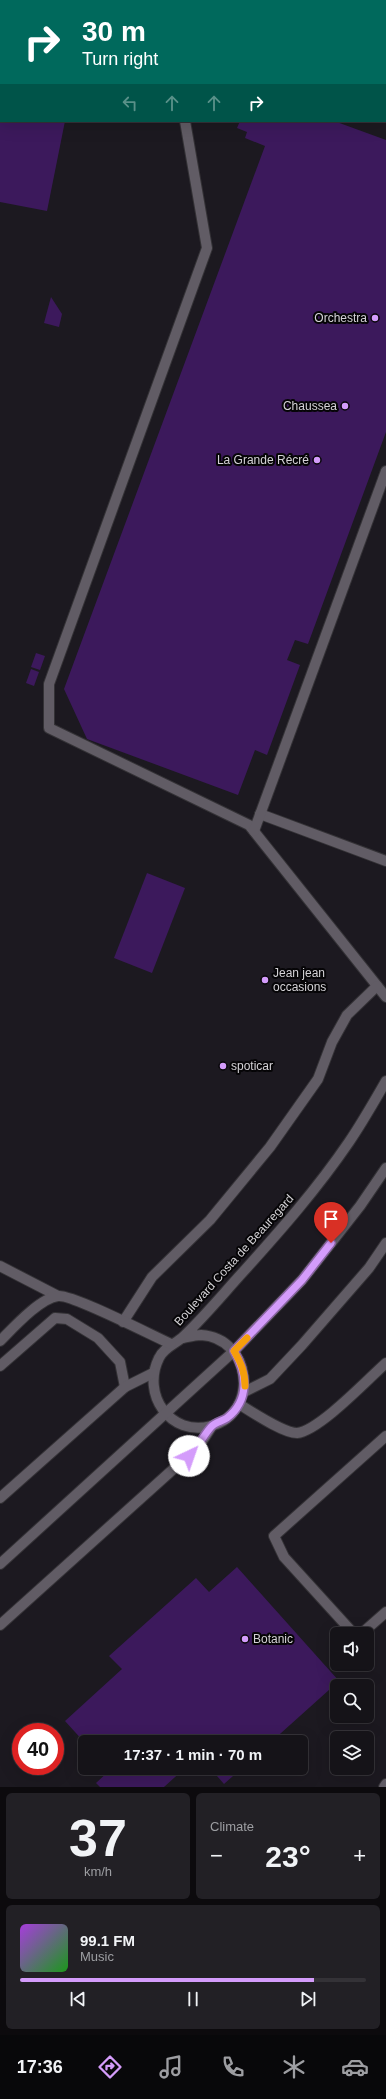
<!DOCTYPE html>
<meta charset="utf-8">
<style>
body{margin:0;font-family:Helvetica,sans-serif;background:#222025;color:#f1f3f6;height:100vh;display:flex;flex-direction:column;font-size:15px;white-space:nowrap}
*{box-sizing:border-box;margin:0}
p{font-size:13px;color:#9d9ea2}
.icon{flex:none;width:22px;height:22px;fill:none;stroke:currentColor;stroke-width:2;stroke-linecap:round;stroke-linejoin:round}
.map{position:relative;height:1787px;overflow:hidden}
.details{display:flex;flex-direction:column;gap:6px;padding:6px;background:#0c0a0d;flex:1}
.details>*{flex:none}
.banner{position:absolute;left:0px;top:0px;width:386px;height:122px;box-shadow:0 4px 16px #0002,0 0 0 1px #343237;background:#00695c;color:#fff;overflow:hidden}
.buttons{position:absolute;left:330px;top:1627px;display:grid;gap:8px}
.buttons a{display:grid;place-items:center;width:44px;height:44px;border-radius:6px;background:#151318;box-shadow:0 4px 16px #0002,0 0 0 1px #343237;font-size:20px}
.speed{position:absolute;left:12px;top:1723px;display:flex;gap:8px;font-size:20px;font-weight:700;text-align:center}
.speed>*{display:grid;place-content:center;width:52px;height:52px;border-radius:50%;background:#151318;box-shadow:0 4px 16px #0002,0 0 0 1px #343237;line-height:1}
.speed .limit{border:6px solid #d22;background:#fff;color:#111}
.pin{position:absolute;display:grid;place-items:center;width:34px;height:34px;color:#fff;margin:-41px -17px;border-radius:50% 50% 50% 0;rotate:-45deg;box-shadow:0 0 4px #0007}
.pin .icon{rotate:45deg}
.me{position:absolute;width:44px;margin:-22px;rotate:42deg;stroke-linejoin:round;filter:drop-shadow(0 0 3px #0008)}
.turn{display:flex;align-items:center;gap:14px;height:84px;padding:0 16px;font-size:18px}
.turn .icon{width:52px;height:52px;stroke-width:2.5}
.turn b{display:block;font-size:28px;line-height:34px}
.lanes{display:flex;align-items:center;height:38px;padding:0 16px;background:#0003;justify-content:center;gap:20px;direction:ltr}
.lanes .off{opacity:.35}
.big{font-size:30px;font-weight:700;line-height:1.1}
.details .tile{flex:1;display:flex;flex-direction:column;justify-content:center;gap:6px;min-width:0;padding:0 14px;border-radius:6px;background:#222025}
.details .dial{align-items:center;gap:0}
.dial b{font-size:52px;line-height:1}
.song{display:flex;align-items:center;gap:12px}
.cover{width:48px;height:48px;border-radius:6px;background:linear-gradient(135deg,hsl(280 70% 55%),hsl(120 70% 35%))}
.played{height:4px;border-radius:2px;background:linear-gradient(90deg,#d49cfb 85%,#343237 85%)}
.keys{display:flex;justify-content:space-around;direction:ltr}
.heat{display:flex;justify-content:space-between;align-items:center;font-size:22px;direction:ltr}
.details .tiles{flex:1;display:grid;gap:6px;grid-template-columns:1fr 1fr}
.tile:last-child{grid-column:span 2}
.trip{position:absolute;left:78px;top:1735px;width:230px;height:40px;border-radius:6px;background:#151318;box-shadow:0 4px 16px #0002,0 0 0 1px #343237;font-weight:700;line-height:40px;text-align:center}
.tabs{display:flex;height:64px;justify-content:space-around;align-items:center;background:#08080a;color:#9d9ea2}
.tabs .icon{width:28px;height:28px}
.tabs .on{color:#d49cfb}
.tabs b{font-size:18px;color:#f1f3f6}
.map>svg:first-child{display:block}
.building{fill:#3c195c}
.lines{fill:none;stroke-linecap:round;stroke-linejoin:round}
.minor-casing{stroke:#343236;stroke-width:12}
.minor{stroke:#615c65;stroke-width:10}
.route-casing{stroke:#8a65a3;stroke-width:10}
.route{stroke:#d49cfb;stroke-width:7}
.slow{stroke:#f59e0b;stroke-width:7}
.poi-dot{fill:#d49cfb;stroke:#060507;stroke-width:1.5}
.labels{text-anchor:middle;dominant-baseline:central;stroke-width:4;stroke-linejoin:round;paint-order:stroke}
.poi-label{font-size:12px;fill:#d4d2d6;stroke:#060507;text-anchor:end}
.street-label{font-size:12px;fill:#d4d2d6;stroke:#060507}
</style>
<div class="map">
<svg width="386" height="1787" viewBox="0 0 386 1787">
<rect width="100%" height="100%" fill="#1c1920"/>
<g class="building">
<polygon points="0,121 65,121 47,211 0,202"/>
<polygon points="240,121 334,121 386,140 386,432 308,644 295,640 287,660 300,665 267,755 255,750 238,795 87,739 64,689 265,146 245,138 247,132 237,128"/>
<polygon points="51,297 62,314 59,327 44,323"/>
<polygon points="36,653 45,656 40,670 31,667"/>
<polygon points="31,669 39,672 34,686 26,683"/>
<polygon points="147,873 185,888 152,973 114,958"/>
<polygon points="237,1567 339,1681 271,1742 85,1743 65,1721 122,1669 109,1656 196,1578 209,1592"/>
<polygon points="107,1768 185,1768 164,1787 100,1787 96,1783 109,1771"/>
<polygon points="210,1768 242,1768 224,1784"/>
</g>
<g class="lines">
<defs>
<g id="minor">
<polyline points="171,0 171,1"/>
<polyline points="185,121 207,248 49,684 49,728 249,825 386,997"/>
<polyline points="260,814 386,861"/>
<polyline points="254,831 386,471"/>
<polyline points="0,1266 58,1296"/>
<polyline points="123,1322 152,1277 210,1220 270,1147 318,1079 332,1042 347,1015 377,986"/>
<path d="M183,1338C188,1337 195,1335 201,1335C252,1338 260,1413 211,1426C170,1437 141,1394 159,1358C164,1347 176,1344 184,1336C205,1316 223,1294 243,1272C280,1231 317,1189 349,1142C362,1123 374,1102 386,1081"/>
<path d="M0,1341C13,1328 40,1298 58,1296C72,1294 153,1336 171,1344"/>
<polyline points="0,1366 55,1318 67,1319 98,1338 120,1362 125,1387"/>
<polyline points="244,1392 270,1379 302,1345 369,1268 386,1243"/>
<path d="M239,1404C252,1412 283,1433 297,1433C319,1431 368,1379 386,1363"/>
<polyline points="0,1498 125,1387 153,1373"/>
<polyline points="0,1564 234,1351 302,1280 360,1206 386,1168"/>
<polyline points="0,1625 199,1446 212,1426"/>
<polyline points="354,1634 284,1557 274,1536 386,1436"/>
<polyline points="361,1634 386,1612"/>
<polyline points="384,1787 386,1784"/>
</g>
</defs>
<use href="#minor" class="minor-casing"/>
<use href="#minor" class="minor"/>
</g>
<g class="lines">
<defs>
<path id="route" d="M189,1456C199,1446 203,1436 211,1427C215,1422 223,1421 227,1418C250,1400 247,1373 234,1351L302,1280L331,1243"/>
</defs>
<use href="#route" class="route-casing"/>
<use href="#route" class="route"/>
<path class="slow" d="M245,1386C245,1372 241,1363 234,1351L247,1338"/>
</g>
<g class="poi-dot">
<circle cx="375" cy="318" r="4"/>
<circle cx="345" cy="406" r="4"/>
<circle cx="317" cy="460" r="4"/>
<circle cx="265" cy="980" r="4"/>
<circle cx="223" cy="1066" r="4"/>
<circle cx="245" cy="1639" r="4"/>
</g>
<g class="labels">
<g class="poi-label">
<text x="367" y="318">Orchestra</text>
<text x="337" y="406">Chaussea</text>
<text x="309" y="460">La Grande Récré</text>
<text x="273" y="973" text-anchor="start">Jean jean<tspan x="273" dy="14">occasions</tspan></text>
<text x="231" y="1066" text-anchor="start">spoticar</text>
<text x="253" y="1639" text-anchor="start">Botanic</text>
</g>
<g class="street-label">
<text transform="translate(234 1260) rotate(-48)">Boulevard Costa de Beauregard</text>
</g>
</g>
</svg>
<div class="buttons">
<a><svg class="icon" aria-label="sound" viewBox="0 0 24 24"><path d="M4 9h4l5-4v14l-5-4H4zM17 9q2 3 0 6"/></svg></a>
<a><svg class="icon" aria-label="search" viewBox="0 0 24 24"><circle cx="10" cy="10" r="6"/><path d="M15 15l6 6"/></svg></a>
<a><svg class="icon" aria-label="layers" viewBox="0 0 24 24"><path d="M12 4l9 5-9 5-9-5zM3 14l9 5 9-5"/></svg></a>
</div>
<div class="speed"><div class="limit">40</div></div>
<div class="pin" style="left:331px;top:1243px;background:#d93025"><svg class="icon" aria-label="arrive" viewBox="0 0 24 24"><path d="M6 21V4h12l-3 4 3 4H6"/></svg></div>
<svg class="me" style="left:189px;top:1456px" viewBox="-20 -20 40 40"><circle r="19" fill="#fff"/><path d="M0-13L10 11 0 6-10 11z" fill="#d49cfb"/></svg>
<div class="trip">17:37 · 1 min · 70 m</div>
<div class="banner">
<div class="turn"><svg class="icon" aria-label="right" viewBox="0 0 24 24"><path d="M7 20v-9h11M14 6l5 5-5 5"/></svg><div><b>30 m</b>Turn right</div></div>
<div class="lanes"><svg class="icon off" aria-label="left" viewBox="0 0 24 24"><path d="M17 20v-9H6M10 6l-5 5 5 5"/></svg><svg class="icon off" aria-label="ahead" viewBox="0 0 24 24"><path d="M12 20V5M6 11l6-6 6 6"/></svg><svg class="icon off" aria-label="ahead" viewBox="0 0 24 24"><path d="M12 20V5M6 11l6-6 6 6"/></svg><svg class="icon" aria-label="right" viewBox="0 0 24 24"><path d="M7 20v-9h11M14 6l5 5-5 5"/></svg></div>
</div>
</div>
<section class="details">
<div class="tiles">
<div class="tile dial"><b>37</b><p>km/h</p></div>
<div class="tile"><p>Climate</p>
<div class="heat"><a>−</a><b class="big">23°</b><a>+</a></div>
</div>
<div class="tile">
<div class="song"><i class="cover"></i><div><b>99.1 FM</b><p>Music</p></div></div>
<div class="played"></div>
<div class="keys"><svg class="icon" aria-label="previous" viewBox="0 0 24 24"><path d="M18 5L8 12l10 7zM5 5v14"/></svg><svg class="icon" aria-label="pause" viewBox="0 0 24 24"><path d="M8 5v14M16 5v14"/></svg><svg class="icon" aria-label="next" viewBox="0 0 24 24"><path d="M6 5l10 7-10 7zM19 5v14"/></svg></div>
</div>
</div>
</section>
<nav class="tabs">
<b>17:36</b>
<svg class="icon on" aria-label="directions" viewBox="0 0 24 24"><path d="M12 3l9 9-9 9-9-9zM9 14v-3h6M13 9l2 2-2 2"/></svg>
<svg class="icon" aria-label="music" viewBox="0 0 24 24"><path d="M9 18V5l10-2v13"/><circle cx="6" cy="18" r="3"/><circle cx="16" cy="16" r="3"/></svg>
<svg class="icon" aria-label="phone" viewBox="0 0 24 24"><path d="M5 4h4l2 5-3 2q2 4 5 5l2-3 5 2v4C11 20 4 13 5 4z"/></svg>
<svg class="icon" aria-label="climate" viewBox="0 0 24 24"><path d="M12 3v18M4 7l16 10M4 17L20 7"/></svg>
<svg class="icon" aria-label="car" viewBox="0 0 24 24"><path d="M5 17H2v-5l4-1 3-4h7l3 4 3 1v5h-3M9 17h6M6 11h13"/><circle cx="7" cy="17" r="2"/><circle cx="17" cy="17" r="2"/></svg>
</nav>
